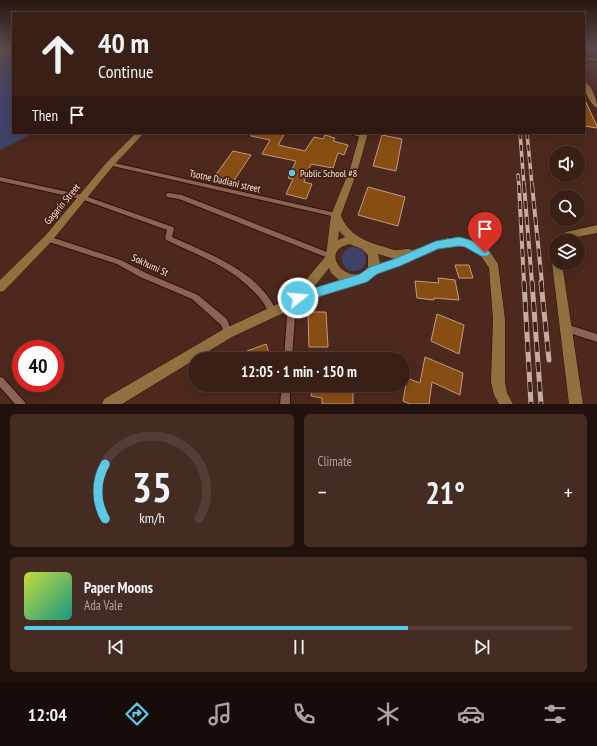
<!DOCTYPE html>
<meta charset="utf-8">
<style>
body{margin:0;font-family:"PT Sans Narrow",sans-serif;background:#452c23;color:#f1f3f6;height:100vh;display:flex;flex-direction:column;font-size:15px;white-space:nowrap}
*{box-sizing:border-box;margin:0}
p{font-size:13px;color:#aba2a1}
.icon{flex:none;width:22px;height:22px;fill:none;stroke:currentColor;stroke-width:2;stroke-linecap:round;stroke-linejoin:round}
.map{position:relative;height:404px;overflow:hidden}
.sheet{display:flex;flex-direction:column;gap:10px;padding:10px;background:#20110c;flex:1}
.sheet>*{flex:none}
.hud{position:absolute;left:12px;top:12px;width:573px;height:122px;border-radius:0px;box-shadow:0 2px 10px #0003,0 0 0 1px #543d35;background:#3a1f16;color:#f1f3f6;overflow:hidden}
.controls{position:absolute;left:549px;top:146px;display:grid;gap:8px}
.controls a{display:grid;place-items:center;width:36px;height:36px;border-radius:50%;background:#3a1f16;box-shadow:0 2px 10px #0003,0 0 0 1px #543d35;font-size:20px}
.speed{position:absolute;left:12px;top:340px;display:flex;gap:8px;font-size:20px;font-weight:700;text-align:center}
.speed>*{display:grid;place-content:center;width:52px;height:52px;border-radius:50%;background:#3a1f16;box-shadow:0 2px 10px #0003,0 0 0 1px #543d35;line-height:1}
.speed .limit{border:6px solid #d22;background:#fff;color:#111}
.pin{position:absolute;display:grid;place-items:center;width:34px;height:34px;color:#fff;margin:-41px -17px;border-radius:50% 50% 50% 0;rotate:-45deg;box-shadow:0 0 4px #0007}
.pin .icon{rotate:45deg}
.me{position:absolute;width:44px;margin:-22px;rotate:73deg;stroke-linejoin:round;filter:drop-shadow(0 0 3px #0008)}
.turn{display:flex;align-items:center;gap:14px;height:84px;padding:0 20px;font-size:18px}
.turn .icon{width:52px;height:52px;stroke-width:2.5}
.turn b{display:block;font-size:28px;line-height:34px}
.then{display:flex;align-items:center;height:38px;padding:0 20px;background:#0003;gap:8px;font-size:15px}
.big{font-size:30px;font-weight:600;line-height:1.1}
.sheet .tile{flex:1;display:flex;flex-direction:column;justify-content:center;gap:6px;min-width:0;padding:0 14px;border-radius:6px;background:#452c23}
.sheet .dial{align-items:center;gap:0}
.dial svg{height:104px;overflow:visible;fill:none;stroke:#543d35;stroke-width:7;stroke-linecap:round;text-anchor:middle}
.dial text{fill:#f1f3f6;stroke:none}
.song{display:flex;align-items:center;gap:12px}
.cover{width:48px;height:48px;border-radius:6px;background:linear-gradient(135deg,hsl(70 70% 55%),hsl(170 70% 35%))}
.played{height:4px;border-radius:2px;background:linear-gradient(90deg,#5bc8e6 70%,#543d35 70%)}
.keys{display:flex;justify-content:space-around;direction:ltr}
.heat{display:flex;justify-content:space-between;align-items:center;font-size:22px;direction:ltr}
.sheet .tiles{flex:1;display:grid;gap:10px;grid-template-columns:1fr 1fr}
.tile:last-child{grid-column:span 2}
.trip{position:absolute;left:188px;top:352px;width:222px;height:40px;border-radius:20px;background:#3a1f16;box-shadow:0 2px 10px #0003,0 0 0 1px #543d35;font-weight:600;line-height:40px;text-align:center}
.dock{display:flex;height:64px;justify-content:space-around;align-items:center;background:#170c09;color:#aba2a1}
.dock .icon{width:28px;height:28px}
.dock .on{color:#5bc8e6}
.dock b{font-size:18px;color:#f1f3f6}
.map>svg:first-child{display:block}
.green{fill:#3f4268}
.building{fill:#884d13;stroke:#c09c81}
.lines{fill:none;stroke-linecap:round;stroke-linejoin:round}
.street-casing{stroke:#311005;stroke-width:2}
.secondary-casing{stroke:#311005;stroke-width:1}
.street{fill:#8b6254;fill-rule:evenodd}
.secondary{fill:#927040;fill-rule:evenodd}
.rail-far2-casing{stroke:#c4aba3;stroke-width:3.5}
.rail-far1-casing{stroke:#c4aba3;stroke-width:4}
.rail-casing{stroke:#c4aba3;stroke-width:5}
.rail-far2{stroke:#421f13;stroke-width:2;stroke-dasharray:6;stroke-linecap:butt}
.rail-far1{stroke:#421f13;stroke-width:2.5;stroke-dasharray:8;stroke-linecap:butt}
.rail{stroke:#421f13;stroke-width:3.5;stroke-dasharray:10;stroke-linecap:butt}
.route{fill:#5bc8e6;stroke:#3b8296}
.poi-dot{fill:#5bc8e6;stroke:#421f13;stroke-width:1.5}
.labels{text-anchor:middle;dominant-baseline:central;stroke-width:3.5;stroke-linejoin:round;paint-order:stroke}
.poi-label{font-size:10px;fill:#fce9e2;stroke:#421f13;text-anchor:start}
.street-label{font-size:10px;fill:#fce9e2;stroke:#421f13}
</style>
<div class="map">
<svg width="597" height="404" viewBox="0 0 597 404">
<rect width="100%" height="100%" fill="#4d291d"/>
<g class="green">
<polygon points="0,47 13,47 13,133 34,133 0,150"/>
<circle cx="354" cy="259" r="12"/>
</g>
<g class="building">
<polygon points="584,98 597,126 597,128 584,126"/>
<polygon points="251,133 285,133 278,145 305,151 314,137 323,139 325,135 335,138 333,141 348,145 344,155 338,153 333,168 311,164 304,182 312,184 306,199 286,194 293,179 288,178 296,161 262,154 270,140 251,136"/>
<polygon points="382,135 402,139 396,171 373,166"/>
<polygon points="233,151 251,155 231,185 212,180"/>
<polygon points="368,187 405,197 398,226 358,215"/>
<polygon points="455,265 469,265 473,278 459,278"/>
<polygon points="438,278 455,280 459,300 434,298 434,300 417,298 415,281 439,283"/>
<polygon points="308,312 326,312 328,347 309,347"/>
<polygon points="437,314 464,325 459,354 431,341"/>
<polygon points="266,344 271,359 249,359 247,351"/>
<polygon points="425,357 463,373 460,395 432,382 429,404 410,404 403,401 407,378 420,383"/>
<polygon points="313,385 375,385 376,392 353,391 353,404 322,404 322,398 311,396"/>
</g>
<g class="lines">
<defs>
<g id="street">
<polygon points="10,47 13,47 13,48 0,57 0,54"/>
<polygon points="584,57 597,59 597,61 584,59"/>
<polygon points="350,133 358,133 365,135 366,136 363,138 350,134"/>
<polygon points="110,162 336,213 338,213 339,215 338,217 336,217 108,165 107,164 108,163"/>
<path d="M0,177L82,195L173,227L174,229L172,237C209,254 259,271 277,312L276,315L273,316C267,313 266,306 262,301C256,293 248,286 240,279C218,262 191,252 166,240L165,238L167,230L81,199L0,181Z"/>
<polygon points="167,193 169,193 182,195 332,254 333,256 332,258 330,259 328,258 179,199 167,197 166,195"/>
<polygon points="48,236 121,260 146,273 198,295 227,319 232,333 231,336 228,337 225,336 221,325 192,299 140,277 117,264 46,241 45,239 46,237"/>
<polygon points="288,301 291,302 295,315 292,359 284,359 287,315 284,305 285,302"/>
<polygon points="566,324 597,334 597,342 563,331 562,328 563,325"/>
<polygon points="0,377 3,378 24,401 26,404 15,404 0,387"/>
<polygon points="282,385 290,385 290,404 280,404"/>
</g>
<g id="secondary">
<path d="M584,81C592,85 597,99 597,108C589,104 584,90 584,81Z"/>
<polygon points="136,133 144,133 113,166 51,242 4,291 0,292 0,280 45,236 107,162"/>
<path d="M360,133H368L358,169L341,215C347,234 366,242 385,247C388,248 393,250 397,250C403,250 407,248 412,250L448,238L467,239L489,250L498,264L505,319V382L507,393L513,404H499L494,395L491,382L493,319L489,268L481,256L466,247L448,246L423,254L400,266L376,274L367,282L301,302L292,309L232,337L122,404H102L104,399L224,329L284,301L294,294L326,256L331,215L350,169ZM339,231L345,237L338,240ZM349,244L362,249L368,255V267C366,269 363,272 361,273C347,280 326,259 340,248C342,246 347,245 349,244ZM378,254L394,259L380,263ZM329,268L331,273L339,280L313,288Z"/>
<polygon points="597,225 597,233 572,238 569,241 558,241 566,232"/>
<polygon points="556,259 556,263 562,263 583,404 569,404 552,263 553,260"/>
</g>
</defs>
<use href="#street" class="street-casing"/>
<use href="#secondary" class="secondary-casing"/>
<use href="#street" class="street"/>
<use href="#secondary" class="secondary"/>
<defs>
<g id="rail-far2">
<polyline points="520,133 524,186"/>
<polyline points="527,133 532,186"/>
<polyline points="518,175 519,186"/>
</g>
<g id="rail-far1">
<polyline points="519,185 524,283"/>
<polyline points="524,185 532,283"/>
<polyline points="532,185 542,283"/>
</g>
<g id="rail">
<polyline points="524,282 531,404"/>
<polyline points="532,282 541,404"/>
<polyline points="541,282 549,360"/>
</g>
</defs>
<use href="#rail-far2" class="rail-far2-casing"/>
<use href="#rail-far1" class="rail-far1-casing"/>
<use href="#rail" class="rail-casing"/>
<use href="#rail-far2" class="rail-far2"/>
<use href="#rail-far1" class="rail-far1"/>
<use href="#rail" class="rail"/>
</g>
<linearGradient id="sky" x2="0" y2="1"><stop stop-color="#2a1710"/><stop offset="0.46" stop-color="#5c494c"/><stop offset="1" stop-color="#5c494c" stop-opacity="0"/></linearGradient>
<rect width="597" height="103" fill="url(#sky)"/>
<path class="route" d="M459,237C468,239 485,244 490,253L488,256H481L465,247L459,246L438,249L400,266L377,274L367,282L298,303L294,302L292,298L294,294L298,293L360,274L370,267L394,259L436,241Z"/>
<circle class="poi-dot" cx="292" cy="173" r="4"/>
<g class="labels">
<g class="poi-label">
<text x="300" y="173">Public School #8</text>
</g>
<g class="street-label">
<text transform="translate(225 181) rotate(13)">Tsotne Dadiani street</text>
<text transform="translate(62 204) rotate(-50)">Gagarin Street</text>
<text transform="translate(150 265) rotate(25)">Sokhumi St</text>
</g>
</g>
</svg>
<div class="controls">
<a><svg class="icon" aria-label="sound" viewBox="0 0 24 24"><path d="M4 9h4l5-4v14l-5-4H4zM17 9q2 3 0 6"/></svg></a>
<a><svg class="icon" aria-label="search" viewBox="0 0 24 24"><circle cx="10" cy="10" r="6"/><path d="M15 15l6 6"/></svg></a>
<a><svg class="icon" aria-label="layers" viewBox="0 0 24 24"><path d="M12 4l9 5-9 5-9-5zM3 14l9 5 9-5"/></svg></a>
</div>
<div class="speed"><div class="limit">40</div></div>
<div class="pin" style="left:485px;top:253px;background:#d93025"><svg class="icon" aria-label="arrive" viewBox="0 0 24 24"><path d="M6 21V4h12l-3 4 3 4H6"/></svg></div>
<svg class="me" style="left:298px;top:298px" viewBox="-20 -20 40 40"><circle r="17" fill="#5bc8e6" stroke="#fff" stroke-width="3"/><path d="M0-11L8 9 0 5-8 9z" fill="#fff"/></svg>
<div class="trip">12:05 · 1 min · 150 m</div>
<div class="hud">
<div class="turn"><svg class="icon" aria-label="ahead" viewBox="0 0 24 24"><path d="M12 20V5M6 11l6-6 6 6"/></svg><div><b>40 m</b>Continue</div></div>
<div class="then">Then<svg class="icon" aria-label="arrive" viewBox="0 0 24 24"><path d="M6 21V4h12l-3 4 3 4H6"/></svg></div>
</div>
</div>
<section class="sheet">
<div class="tiles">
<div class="tile dial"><svg viewBox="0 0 100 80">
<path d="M14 69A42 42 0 1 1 86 69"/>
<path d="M14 69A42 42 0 0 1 14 27" stroke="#5bc8e6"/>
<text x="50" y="56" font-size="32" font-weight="700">35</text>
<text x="50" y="72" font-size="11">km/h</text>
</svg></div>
<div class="tile"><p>Climate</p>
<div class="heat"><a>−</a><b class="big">21°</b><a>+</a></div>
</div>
<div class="tile">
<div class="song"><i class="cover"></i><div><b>Paper Moons</b><p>Ada Vale</p></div></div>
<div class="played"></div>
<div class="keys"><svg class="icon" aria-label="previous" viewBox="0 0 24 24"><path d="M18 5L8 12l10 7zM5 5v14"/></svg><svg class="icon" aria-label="pause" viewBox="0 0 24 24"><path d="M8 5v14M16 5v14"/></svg><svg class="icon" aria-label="next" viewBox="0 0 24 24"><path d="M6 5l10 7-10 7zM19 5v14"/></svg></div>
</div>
</div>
</section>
<nav class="dock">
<b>12:04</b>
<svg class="icon on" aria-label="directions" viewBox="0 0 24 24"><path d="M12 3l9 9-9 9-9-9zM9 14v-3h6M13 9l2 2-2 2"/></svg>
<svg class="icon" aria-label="music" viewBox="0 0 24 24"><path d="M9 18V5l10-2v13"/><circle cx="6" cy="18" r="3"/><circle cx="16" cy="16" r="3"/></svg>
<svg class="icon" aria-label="phone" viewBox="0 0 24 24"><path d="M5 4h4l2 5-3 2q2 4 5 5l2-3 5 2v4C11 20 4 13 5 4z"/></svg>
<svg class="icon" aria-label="climate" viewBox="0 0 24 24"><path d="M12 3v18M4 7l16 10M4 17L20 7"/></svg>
<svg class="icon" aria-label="car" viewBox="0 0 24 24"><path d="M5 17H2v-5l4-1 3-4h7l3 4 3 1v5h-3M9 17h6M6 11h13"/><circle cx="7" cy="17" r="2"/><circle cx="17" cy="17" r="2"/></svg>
<svg class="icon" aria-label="filters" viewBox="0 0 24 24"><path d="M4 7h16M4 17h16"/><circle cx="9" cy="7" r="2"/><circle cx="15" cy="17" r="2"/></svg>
</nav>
